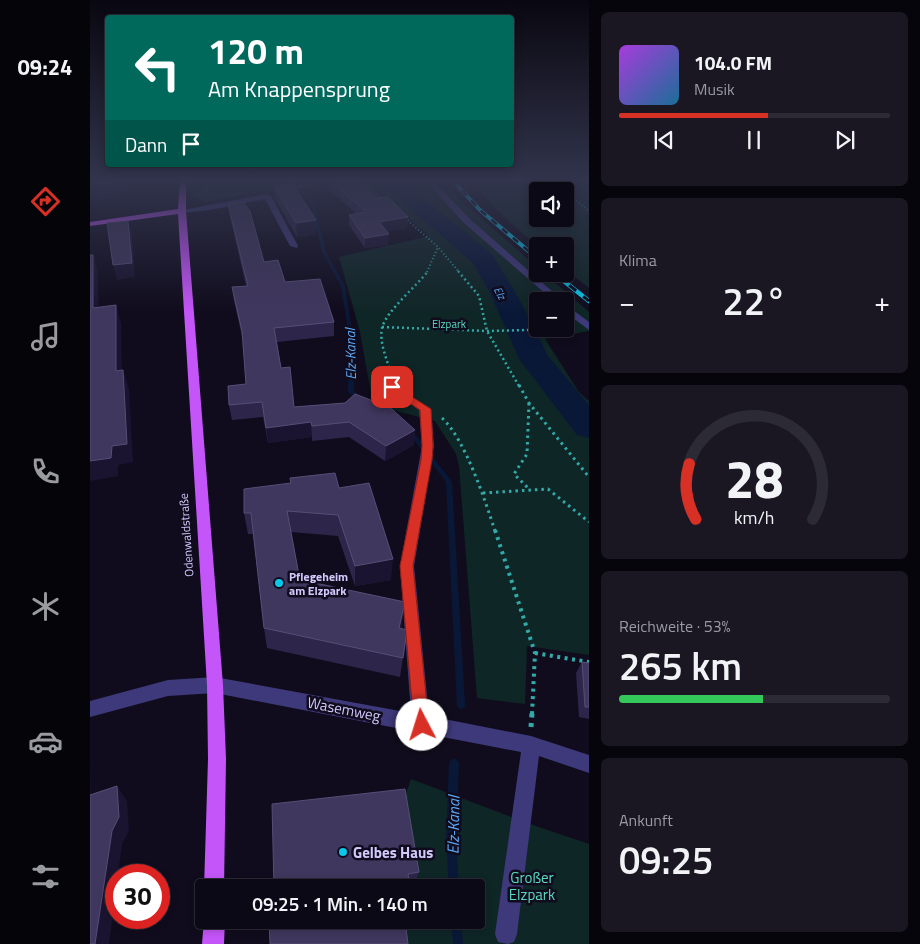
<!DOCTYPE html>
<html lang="de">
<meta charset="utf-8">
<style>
body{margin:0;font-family:"Titillium Web",sans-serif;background:#1a1723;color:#f1f3f6;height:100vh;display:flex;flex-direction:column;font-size:19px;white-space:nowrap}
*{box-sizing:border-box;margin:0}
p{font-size:16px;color:#9a9aa1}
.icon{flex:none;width:28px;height:28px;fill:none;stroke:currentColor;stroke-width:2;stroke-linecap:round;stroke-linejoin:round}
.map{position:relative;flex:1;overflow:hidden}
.drawer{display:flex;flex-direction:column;gap:12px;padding:12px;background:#07050c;width:331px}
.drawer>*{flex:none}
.guide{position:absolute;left:15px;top:15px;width:409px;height:152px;border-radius:5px;box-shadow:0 2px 8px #0003,0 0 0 1px #2c2a35;background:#00695c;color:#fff;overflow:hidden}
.fabs{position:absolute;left:439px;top:182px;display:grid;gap:10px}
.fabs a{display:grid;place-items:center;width:45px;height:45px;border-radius:5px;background:#0c0916;box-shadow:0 2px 8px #0003,0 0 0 1px #2c2a35;font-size:25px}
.speed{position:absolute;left:15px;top:864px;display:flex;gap:10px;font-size:25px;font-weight:700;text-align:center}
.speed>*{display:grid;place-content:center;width:65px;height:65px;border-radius:50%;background:#0c0916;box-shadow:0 2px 8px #0003,0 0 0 1px #2c2a35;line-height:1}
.speed .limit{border:8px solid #d22;background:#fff;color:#111}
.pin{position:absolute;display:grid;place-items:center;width:42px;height:42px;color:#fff;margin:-21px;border-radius:10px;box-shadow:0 2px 8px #0006}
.me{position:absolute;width:55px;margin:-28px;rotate:355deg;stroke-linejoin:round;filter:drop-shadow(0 0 4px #0008)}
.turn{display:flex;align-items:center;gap:18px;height:105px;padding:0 20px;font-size:22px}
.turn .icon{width:65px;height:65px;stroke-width:2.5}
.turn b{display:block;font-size:35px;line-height:42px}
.then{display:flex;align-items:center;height:48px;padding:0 20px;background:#0003;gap:10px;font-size:19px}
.big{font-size:38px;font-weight:600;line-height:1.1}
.drawer .widget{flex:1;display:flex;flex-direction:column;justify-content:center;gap:8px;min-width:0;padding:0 18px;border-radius:8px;background:#1a1723}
.drawer .dial{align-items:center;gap:0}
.dial svg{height:130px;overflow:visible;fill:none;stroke:#2c2a35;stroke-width:7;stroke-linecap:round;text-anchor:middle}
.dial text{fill:#f1f3f6;stroke:none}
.song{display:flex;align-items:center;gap:15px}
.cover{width:60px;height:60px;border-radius:8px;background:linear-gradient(135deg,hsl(280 70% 55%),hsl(200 70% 35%))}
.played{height:5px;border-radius:2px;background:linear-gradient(90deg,#d93025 55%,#2c2a35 55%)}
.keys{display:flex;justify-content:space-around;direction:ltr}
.heat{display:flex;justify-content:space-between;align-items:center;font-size:28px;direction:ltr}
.charge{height:8px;border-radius:4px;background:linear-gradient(90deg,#34c759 53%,#2c2a35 0)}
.trip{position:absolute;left:105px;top:879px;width:290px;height:50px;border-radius:5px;background:#0c0916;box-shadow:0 2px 8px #0003,0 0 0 1px #2c2a35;font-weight:600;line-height:50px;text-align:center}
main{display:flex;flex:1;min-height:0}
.menu{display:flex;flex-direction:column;width:90px;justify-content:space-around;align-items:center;background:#050409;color:#9a9aa1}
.menu .icon{width:35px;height:35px}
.menu .selected{color:#d93025}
.menu b{font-size:22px;color:#f1f3f6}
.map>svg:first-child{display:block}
.green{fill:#0f2626;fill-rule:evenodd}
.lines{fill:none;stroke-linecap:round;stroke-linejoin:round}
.stream{fill:#0a1838;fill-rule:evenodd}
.river{fill:#0a1838;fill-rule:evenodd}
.path-far4{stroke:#31aaa9;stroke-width:2;stroke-dasharray:1 2.5;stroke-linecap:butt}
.path-far3{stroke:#31aaa9;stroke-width:2.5;stroke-dasharray:2 3;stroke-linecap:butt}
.path-far2{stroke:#31aaa9;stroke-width:3;stroke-dasharray:2.5 4;stroke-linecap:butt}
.path-far1{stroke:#31aaa9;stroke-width:4;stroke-dasharray:3 4.5;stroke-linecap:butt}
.path{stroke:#31aaa9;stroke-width:5;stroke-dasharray:4 5.5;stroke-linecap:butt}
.minor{fill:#3e397a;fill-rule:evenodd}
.major{fill:#c455f9;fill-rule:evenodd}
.rail-far1-casing{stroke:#08c8ea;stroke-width:4}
.rail-casing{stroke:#08c8ea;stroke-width:4.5}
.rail-far1{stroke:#100c1d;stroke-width:2.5;stroke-dasharray:7;stroke-linecap:butt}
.rail{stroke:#100c1d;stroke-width:3;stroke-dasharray:9;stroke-linecap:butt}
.wall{fill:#2e254a}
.shaded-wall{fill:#1b1430}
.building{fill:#40375e;stroke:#574e77}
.route{fill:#d93025;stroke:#8d1f18}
.poi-dot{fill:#08c8ea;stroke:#100c1d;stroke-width:2}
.labels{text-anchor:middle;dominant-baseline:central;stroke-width:5;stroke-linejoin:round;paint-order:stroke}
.far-water-label{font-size:11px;font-style:italic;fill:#5ba8f9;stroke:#100c1d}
.far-park-label{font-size:11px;fill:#59d9c0;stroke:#100c1d}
.street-label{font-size:12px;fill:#d2cafd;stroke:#100c1d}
.poi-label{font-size:12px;font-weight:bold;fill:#d2cafd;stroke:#100c1d;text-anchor:start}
.water-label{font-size:14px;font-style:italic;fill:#5ba8f9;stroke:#100c1d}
.near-street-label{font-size:15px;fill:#d2cafd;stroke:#100c1d}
.near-poi-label{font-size:15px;font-weight:bold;fill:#d2cafd;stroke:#100c1d;text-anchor:start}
.near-park-label{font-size:15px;fill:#59d9c0;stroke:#100c1d}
.near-water-label{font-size:16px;font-style:italic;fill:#5ba8f9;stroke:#100c1d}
</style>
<main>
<nav class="menu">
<b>09:24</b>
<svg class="icon selected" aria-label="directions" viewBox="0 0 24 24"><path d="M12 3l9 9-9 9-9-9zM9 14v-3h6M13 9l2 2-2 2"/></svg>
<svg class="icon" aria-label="music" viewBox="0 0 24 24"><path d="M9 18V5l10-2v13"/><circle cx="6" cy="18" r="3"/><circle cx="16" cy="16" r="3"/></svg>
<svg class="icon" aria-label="phone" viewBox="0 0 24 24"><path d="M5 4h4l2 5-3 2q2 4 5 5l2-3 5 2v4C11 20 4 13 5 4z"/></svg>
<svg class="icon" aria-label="climate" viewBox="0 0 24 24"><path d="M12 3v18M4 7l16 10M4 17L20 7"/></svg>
<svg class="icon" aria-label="car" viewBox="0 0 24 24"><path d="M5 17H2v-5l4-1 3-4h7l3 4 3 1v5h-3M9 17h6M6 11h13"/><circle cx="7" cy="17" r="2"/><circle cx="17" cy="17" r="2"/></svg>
<svg class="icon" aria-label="filters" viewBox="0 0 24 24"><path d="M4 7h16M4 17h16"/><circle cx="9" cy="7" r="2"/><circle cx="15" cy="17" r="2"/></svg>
</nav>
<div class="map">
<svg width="499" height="944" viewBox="0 0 499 944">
<rect width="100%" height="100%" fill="#100c1d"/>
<g class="green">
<polygon points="101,180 236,180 116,202 102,197"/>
<path d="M276,180H352L369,199L447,267L448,274H455L499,312V331L455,339L489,392L499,401V655L437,646L435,704L387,698L369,466L366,454L345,421L283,405L270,332L249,257L339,236ZM448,301H475V329H448Z"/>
<path d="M378,180H499V288L475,269V246H448L416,219ZM475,191V219H448V191Z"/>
<polygon points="321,779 440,824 499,844 499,944 313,944 311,928 319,920 386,920 386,888 315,887 324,885 312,805"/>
</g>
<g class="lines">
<g class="stream">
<polygon points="202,180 205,180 225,204 236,252 255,286 262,330 264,391 271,397 272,398 271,399 267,399 258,392 258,330 251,286 232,252 221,204"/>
<polygon points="320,429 322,430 362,482 375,705 374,708 371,709 368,708 367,705 356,482 318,432 317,431"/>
<polygon points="364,758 367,760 369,763 366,840 369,888 359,888 356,840 359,763 361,760"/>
<polygon points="361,920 371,920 373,944 363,944"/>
</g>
<polygon class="river" points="287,180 310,180 402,254 427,295 458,356 499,405 499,438 487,435 429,359 401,295 383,263"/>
<g class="path-far4">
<polyline points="114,180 116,185 115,196"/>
<polyline points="271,180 293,199"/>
<polyline points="461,180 474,191"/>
<polyline points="202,188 247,180"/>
<polyline points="475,192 499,211"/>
<polyline points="315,218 348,247 369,272"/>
<polyline points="337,272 348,247"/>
</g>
<g class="path-far3">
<polyline points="368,271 389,296 397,331 429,386"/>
<polyline points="292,327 397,331 481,329"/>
<path d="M305,375L301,373C297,360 289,342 292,328C296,311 327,286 338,271"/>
</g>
<g class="path-far2">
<polyline points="429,385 439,403 499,477"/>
<polyline points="439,403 437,454 424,474 440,490"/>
<path d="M352,418C375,439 395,500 405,531"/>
<polyline points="393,493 458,489 499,522"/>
</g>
<g class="path-far1">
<polyline points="405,530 445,653 442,714"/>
<polyline points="445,653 499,662"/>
</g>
<polyline class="path" points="441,727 442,713"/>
<g class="minor">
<polygon points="335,180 342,180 380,219 473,301 464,301 374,223"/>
<polygon points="177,194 181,196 208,246 207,248 200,246 175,199 120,210 92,213 88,211"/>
<polygon points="475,304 499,322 499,330 475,312"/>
<polygon points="302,384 341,409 344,446 324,566 339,716 441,736 499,755 499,773 449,756 427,934 424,942 418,944 408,942 405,934 431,752 125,693 78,696 0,717 0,701 78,680 125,677 321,713 310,566 332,446 329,410 298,389 297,387 298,385"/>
</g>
<g class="major">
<polygon points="90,180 96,180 96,211 133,685 136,759 134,888 114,888 118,759 117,685 88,214 0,226 0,222 88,209"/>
<polygon points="114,919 135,920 134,944 112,944"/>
</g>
<defs>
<polyline id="rail-far1" points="362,180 390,210 448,259"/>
<polyline id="rail" points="465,274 499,301"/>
</defs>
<use href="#rail-far1" class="rail-far1-casing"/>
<use href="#rail" class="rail-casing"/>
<use href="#rail-far1" class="rail-far1"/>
<use href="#rail" class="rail"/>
</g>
<g class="wall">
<polygon points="241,181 288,198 318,217 317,228 296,231 298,245 275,248 259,225 259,215 267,214 241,191"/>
<polygon points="184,186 226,220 226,234 207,237 185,199"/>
<polygon points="138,204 174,262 195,282 244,322 244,336 187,342 191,368 204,407 255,403 324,445 295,461 259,437 222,441 222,437 178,443 173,417 142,420 139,405 156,384 153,341 144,301 142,287 156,286 140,216"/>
<polygon points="249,488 301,580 265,586 248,536 201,532 210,580 315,602 311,629 317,630 310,677 177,648 174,628 163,534 158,534 154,513"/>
<polygon points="492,662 499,663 499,719 489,717 486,673"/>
<polygon points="182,804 329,872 324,885 320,886"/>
<polygon points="179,920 323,920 320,927 316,928"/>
</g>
<g class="shaded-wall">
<polygon points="24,180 31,180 32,194 28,194 28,198 0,201 0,185"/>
<polygon points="318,217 317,228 288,232 289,222"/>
<polygon points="226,220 226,234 207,237 206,223"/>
<polygon points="38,221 42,234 45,277 27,280 23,265"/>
<polygon points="299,234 298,245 275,248 275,238"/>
<polygon points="3,255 8,272 9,326 3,308"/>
<polygon points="26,305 31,323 32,389 26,371"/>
<polygon points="33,370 39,388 43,462 28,465 28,476 0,481 0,461 22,446"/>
<polygon points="221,422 222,437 178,443 176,428"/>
<polygon points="325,430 324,445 295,461 296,446"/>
<polygon points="303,559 301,580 265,586 265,566"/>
<polygon points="209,575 211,596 197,577"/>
<polygon points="315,602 312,622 307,648 309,628"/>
<polygon points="0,761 0,762 1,812 0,810"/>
<polygon points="27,786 37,801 39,831 32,844 28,875 26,875 26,889 19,944 5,944"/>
</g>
<g class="building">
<polygon points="0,180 24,180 25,182 0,185"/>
<polygon points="247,180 267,180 288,198 298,197 318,217 289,222 299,234 275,238 259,215 276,212 241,181"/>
<polygon points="202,183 226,220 206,223 184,186"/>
<polygon points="153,202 160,211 174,262 188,260 195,282 230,279 244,322 184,328 191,368 200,367 204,407 255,403 265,394 291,404 294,402 325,430 296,446 259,422 222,426 221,422 176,428 172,402 139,405 138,386 156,384 152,331 142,287 158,286 138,204"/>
<polygon points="38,221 42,263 23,265 17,223"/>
<polygon points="0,255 3,255 3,308 26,305 26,371 33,370 37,444 22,446 21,458 0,461"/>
<polygon points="245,473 249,488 279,483 303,559 265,566 248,515 197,511 209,575 197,577 315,602 309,628 317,630 313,658 174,628 161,513 154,513 154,489 201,483 200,478"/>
<polygon points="492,662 499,663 499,707 495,707"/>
<polygon points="27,786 29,817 22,831 5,944 0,944 0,795"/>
<polygon points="315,789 329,872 318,874 320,888 184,888 182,804"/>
<polygon points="179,920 315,920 318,944 180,944"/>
</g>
<linearGradient id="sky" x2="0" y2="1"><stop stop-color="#090710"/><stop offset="0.58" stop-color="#31344c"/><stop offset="1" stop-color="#31344c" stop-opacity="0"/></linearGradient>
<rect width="499" height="312" fill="url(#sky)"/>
<polygon class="route" points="302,384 341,409 343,446 342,460 323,566 339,725 337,730 332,732 326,730 324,725 310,566 331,460 332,446 330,410 298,389 298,385"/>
<g class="poi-dot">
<circle cx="189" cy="583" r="5"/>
<circle cx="253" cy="852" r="5"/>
</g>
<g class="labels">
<g class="far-water-label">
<text transform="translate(410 293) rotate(63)">Elz</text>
</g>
<g class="far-park-label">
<text x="359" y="324">Elzpark</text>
</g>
<g class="street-label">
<text transform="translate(96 535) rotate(-94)">Odenwaldstraße</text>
</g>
<g class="poi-label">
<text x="199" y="576">Pflegeheim<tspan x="199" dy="14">am Elzpark</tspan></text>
</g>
<g class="water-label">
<text transform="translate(260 354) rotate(-91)">Elz-Kanal</text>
</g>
<g class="near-street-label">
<text transform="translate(254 709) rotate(11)">Wasemweg</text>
</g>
<g class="near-poi-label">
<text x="263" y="852">Gelbes Haus</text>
</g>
<g class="near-park-label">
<text x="442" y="877">Großer<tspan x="442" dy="17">Elzpark</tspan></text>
</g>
<g class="near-water-label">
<text transform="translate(363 825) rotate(-89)">Elz-Kanal</text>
</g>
</g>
</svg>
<div class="fabs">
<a><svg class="icon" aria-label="sound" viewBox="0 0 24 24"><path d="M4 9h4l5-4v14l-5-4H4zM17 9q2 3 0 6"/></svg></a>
<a>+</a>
<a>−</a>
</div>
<div class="speed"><div class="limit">30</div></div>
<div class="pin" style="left:302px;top:387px;background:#d93025"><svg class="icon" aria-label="arrive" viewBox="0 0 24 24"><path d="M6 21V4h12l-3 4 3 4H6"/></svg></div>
<svg class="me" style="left:332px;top:725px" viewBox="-20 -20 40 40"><circle r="19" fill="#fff"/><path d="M0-13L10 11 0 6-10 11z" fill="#d93025"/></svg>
<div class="trip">09:25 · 1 Min. · 140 m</div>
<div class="guide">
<div class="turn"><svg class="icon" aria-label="left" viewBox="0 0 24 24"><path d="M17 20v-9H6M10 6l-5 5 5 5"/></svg><div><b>120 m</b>Am Knappensprung</div></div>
<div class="then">Dann<svg class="icon" aria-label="arrive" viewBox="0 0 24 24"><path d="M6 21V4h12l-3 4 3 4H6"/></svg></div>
</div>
</div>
<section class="drawer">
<div class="widget">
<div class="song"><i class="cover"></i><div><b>104.0 FM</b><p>Musik</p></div></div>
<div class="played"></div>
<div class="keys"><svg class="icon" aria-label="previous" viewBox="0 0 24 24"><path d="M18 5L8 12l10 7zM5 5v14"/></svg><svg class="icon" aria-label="pause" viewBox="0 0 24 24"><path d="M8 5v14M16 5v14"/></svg><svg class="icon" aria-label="next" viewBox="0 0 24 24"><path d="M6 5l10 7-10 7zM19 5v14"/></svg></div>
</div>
<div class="widget"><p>Klima</p>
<div class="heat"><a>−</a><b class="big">22°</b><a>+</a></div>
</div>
<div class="widget dial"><svg viewBox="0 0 100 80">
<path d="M14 69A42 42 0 1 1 86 69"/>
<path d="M14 69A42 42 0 0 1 10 35" stroke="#d93025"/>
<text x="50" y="56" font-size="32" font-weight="700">28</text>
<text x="50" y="72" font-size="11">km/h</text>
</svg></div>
<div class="widget"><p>Reichweite · 53%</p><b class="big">265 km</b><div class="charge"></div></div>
<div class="widget"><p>Ankunft</p><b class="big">09:25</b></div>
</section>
</main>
